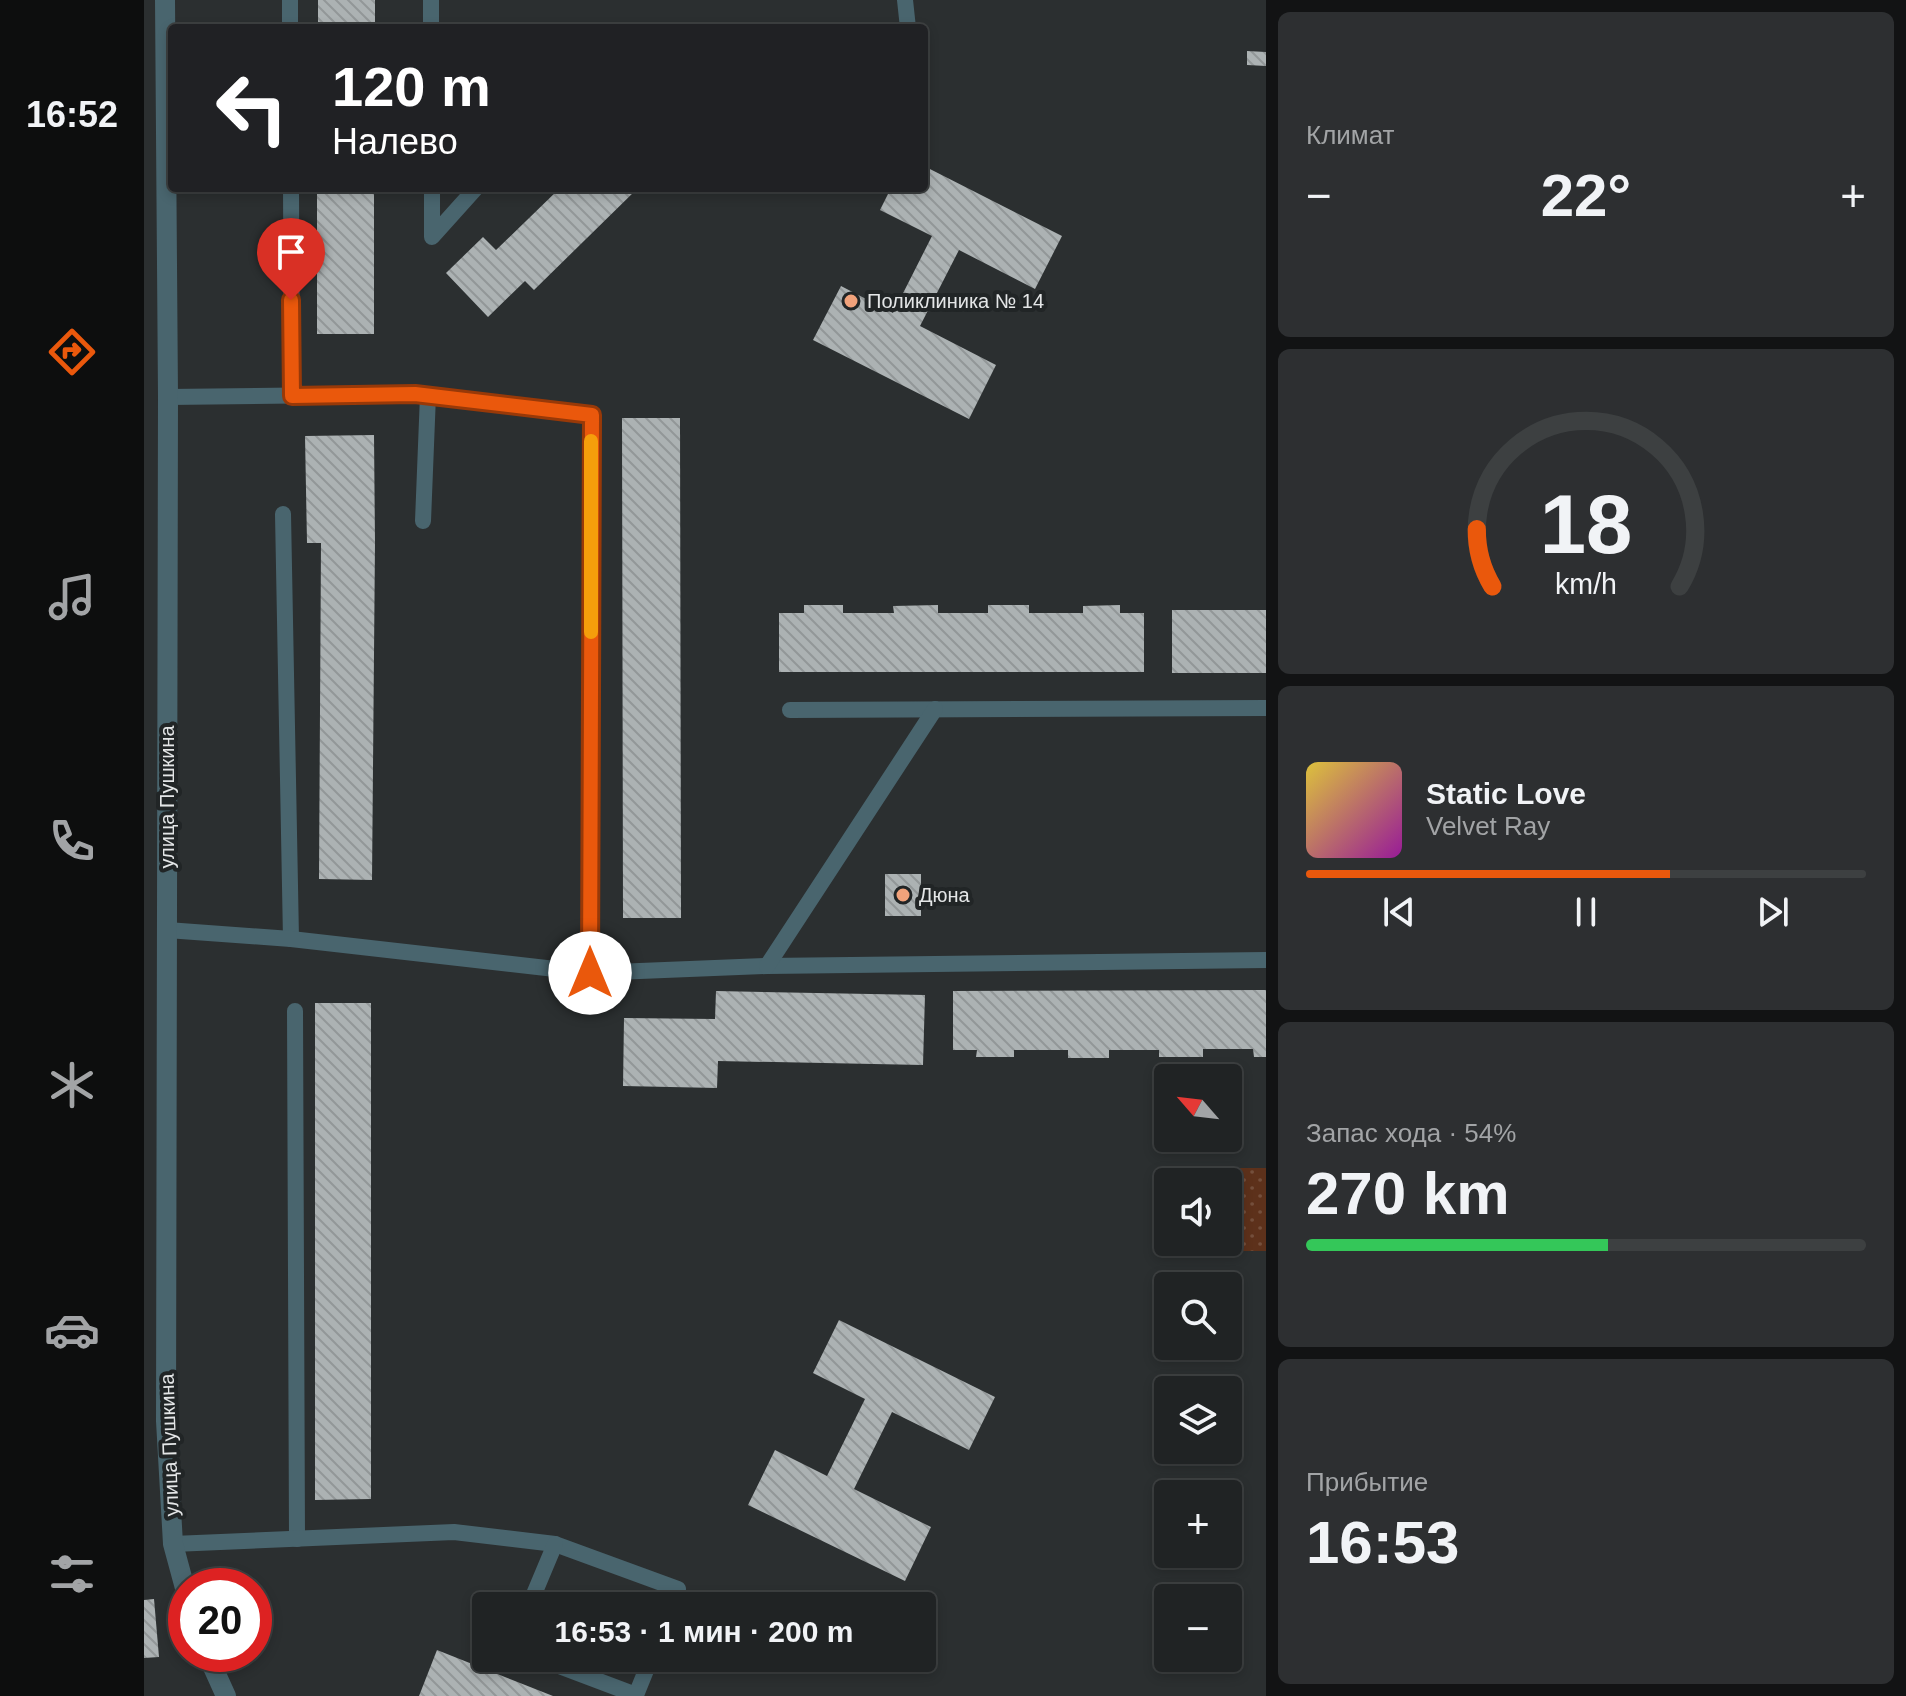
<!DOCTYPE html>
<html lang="ru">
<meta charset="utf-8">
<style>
body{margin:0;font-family:Arial,sans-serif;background:#2d2f31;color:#f1f3f6;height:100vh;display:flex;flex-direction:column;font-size:30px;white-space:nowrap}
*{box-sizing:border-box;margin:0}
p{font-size:26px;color:#a2a4a6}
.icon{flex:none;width:44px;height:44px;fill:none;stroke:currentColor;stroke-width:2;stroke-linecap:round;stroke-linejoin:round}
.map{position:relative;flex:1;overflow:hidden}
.side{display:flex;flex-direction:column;gap:12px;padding:12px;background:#121314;width:640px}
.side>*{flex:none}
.hud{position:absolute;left:24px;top:24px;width:760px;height:168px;border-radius:8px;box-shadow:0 4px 12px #0003,0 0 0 2px #3d4041;background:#202124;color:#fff;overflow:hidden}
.needle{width:52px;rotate:298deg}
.tools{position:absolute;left:1010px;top:1064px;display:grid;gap:16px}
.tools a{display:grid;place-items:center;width:88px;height:88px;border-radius:8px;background:#202324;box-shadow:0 4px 12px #0003,0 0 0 2px #3d4041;font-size:40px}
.speed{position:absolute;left:24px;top:1568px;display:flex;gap:16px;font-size:40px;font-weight:700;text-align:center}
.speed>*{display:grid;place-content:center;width:104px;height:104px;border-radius:50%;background:#202324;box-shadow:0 4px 12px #0003,0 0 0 2px #3d4041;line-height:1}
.speed .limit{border:12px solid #d22;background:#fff;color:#111}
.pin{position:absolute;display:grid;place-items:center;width:68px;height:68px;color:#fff;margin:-82px -34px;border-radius:50% 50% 50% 0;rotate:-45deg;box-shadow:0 0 8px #0007}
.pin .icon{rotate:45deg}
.me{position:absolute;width:88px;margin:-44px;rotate:0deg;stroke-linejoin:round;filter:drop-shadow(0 0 6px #0008)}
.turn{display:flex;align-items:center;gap:28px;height:168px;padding:0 32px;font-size:36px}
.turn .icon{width:104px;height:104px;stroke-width:2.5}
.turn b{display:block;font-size:56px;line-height:68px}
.big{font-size:60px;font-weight:600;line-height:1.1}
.side .card{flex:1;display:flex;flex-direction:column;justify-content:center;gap:12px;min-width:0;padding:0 28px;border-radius:12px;background:#2d2f31}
.side .dial{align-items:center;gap:0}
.dial svg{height:208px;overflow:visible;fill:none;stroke:#3d4041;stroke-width:7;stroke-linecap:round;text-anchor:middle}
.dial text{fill:#f1f3f6;stroke:none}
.song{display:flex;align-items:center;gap:24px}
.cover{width:96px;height:96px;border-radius:12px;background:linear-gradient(135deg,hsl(50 70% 55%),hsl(300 70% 35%))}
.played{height:8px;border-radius:4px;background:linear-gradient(90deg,#ea580c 65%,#3d4041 65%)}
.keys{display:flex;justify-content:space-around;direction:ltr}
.heat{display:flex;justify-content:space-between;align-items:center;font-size:44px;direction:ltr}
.charge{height:12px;border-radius:6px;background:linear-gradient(90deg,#34c759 54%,#3d4041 0)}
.trip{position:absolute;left:328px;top:1592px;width:464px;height:80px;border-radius:8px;background:#202324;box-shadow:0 4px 12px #0003,0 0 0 2px #3d4041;font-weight:600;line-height:80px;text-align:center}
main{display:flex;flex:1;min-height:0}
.dock{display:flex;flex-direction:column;width:144px;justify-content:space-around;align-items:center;background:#0d0e0e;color:#a2a4a6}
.dock .icon{width:56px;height:56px}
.dock .on{color:#ea580c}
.dock b{font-size:36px;color:#f1f3f6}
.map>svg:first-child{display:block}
.park{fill:url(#park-dots)}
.building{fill:url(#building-back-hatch)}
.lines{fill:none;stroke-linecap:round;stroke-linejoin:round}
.lane{stroke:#49656e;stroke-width:16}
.street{stroke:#49656e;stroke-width:20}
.route-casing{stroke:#983908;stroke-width:20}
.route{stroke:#ea580c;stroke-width:14}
.slow{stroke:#f59e0b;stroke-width:14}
.poi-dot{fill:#f1a27b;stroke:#212526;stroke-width:3}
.labels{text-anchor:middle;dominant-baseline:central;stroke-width:8;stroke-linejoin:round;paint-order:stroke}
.poi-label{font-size:20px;fill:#e4e6e7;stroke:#212526;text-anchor:start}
.street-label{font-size:20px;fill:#e4e6e7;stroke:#212526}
</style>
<main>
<nav class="dock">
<b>16:52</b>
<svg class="icon on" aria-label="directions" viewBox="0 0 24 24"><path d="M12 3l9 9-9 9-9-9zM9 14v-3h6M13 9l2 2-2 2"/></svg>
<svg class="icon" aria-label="music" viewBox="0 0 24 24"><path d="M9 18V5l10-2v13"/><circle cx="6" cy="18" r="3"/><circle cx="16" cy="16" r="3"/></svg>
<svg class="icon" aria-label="phone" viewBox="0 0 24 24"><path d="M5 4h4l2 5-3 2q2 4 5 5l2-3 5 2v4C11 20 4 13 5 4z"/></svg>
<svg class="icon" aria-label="climate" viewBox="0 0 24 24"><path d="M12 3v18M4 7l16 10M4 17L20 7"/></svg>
<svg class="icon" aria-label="car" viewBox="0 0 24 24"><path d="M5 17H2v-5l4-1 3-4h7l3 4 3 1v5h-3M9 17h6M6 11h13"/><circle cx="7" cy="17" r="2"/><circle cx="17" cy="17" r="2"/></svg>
<svg class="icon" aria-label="filters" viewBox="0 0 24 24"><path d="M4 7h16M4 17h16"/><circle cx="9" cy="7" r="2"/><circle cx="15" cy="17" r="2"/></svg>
</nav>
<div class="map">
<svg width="1122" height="1696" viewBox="0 0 1122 1696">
<defs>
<pattern id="park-dots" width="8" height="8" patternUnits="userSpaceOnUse" patternTransform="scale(2)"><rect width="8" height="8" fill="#5d311b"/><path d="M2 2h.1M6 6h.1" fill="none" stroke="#744f3c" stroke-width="1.8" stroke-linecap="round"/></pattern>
<pattern id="building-back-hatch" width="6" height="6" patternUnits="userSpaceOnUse" patternTransform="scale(2)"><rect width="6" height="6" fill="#acb2b3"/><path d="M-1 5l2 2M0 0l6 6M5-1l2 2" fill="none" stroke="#929798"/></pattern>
</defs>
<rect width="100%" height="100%" fill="#2b2f30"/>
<polygon class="park" points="1088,1168 1122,1168 1122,1251 1087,1251"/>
<g class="building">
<rect x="174" y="0" width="57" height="28"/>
<polygon points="1103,51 1122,52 1122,66 1103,65"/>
<polygon points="780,166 918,236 891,289 815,250 776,326 852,365 825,419 669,340 697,286 749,313 788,236 736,210 747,188 780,188"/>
<rect x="173" y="188" width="57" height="146"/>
<polygon points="416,188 494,188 390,290 381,281 344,317 302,273 339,237 352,250"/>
<polygon points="478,418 536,418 537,918 479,918"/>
<polygon points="230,435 231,542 228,880 175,879 177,543 163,543 161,436"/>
<polygon points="660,605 699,605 699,613 750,613 749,606 794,605 794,613 844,613 844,605 885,605 885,613 939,613 939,606 976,605 976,613 1000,613 1000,672 635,672 635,613 660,613"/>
<rect x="1028" y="610" width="94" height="63"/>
<rect x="741" y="874" width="36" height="42"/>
<polygon points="1122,990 1122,1057 1110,1057 1109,1049 1059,1049 1059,1057 1015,1057 1015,1050 965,1050 965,1058 924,1058 924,1050 870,1050 870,1057 832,1057 833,1050 809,1050 809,991"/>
<polygon points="572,991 781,995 779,1065 574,1061 573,1088 479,1086 480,1018 571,1019"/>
<polygon points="171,1003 227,1003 227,1499 171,1500"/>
<polygon points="695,1320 851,1397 825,1450 748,1412 710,1489 787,1527 761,1581 604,1505 631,1450 683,1476 721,1399 669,1373"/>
<polygon points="10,1599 15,1657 0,1658 0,1600"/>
<polygon points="293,1650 409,1696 275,1696"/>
</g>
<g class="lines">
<g class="lane">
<polyline points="146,0 146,28"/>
<polyline points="287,0 287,28"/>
<polyline points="761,0 764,28"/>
<polyline points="147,188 148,396"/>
<polyline points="288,188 288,237 332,188"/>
<polyline points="24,397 271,394 448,415 446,973"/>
<polyline points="139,514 147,939"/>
<polyline points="279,521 284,395"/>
<polyline points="646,710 1122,708"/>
<polyline points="23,930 147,939 446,973 623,966 1122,960"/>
<polyline points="623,966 791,709"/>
<polyline points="151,1011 153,1539"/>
<polyline points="29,1544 310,1532 411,1544 534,1589 528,1606"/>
<polyline points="385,1606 411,1544"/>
<polyline points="394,1658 492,1695 507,1658"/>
</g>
<g class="street">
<polyline points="21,0 24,397 22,1421 29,1544 42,1592"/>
<polyline points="63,1654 82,1696"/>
</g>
</g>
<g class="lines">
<defs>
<polyline id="route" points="147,300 148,396 271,394 448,415 446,973"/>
</defs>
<use href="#route" class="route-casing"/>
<use href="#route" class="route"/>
<polyline class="slow" points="447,632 447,441"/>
</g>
<g class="poi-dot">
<circle cx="707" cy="301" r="8"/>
<circle cx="759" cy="895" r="8"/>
</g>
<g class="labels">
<g class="poi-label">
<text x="723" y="301">Поликлиника № 14</text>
<text x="775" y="895">Дюна</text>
</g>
<g class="street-label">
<text transform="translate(23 797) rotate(-90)">улица Пушкина</text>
<text transform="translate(25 1445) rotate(-92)">улица Пушкина</text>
</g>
</g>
</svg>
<div class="tools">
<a><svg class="needle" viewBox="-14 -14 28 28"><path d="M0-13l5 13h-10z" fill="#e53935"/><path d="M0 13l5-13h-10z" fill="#a2a4a6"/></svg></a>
<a><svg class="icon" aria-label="sound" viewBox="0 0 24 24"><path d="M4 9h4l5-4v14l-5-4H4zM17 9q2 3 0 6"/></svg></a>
<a><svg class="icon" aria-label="search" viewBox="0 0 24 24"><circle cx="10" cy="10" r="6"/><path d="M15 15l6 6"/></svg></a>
<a><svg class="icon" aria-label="layers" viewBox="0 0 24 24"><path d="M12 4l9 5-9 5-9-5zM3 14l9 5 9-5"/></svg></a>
<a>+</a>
<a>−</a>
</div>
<div class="speed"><div class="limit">20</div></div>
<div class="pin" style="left:147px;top:300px;background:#d93025"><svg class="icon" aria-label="arrive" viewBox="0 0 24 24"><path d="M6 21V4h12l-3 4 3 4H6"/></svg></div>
<svg class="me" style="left:446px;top:973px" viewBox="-20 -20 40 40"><circle r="19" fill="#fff"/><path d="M0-13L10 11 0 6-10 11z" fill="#ea580c"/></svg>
<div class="trip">16:53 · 1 мин · 200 m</div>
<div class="hud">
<div class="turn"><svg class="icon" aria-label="left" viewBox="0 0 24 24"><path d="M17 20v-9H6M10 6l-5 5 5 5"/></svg><div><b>120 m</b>Налево</div></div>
</div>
</div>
<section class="side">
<div class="card"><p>Климат</p>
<div class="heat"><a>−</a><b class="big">22°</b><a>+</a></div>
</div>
<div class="card dial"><svg viewBox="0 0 100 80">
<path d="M14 69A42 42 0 1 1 86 69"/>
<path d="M14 69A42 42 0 0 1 8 47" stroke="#ea580c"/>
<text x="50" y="56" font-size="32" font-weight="700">18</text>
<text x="50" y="72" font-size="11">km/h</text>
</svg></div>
<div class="card">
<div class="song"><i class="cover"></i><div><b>Static Love</b><p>Velvet Ray</p></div></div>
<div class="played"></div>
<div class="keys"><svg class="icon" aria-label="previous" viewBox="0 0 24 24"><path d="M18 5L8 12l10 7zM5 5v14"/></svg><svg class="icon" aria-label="pause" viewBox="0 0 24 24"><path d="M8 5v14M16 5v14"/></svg><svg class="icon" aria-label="next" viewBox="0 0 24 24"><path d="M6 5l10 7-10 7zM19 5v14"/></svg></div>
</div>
<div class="card"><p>Запас хода · 54%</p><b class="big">270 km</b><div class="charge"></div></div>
<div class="card"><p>Прибытие</p><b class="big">16:53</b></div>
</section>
</main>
